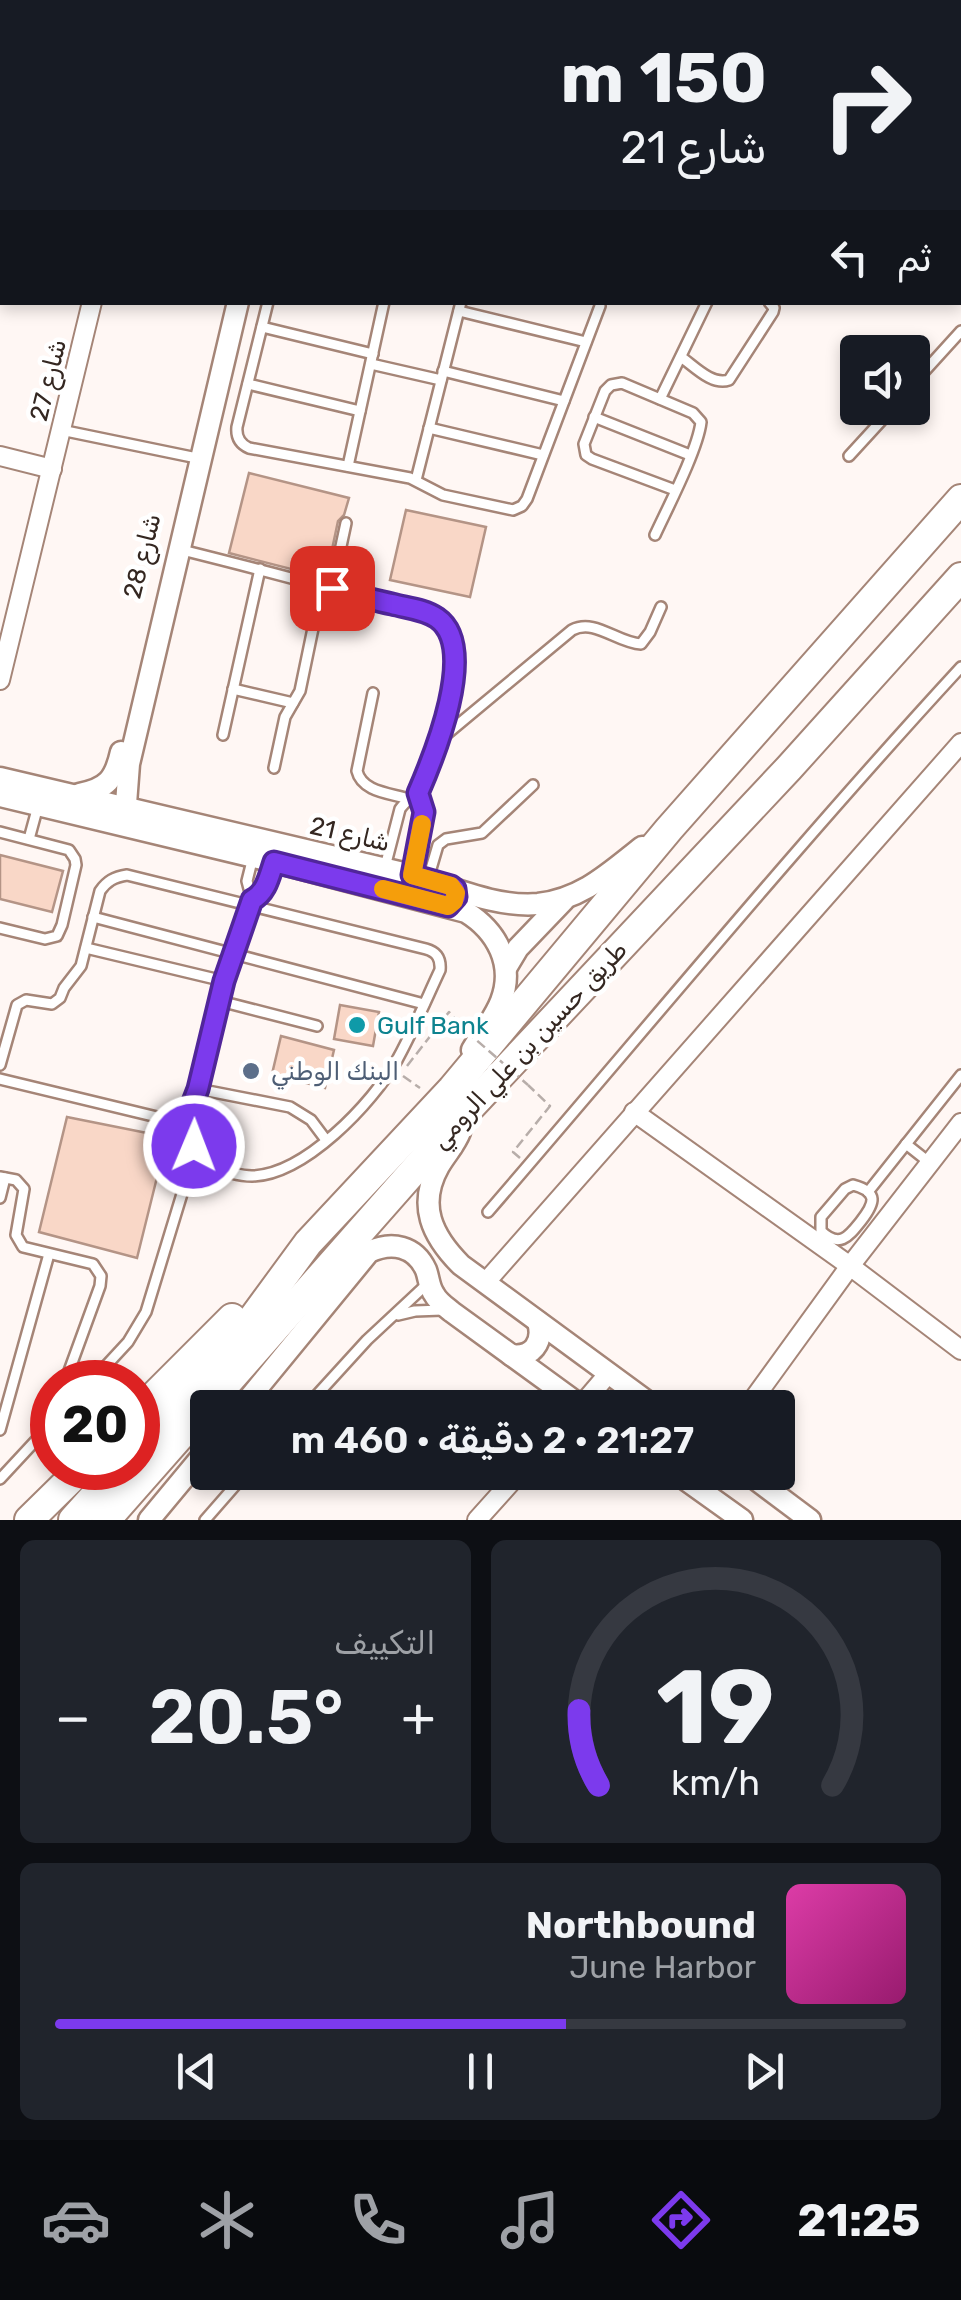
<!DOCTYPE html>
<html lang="ar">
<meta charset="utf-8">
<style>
body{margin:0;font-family:Rubik,Cairo,sans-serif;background:#20242c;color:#f1f3f6;direction:rtl;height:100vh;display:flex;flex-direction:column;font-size:38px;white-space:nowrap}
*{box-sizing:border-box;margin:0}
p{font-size:32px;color:#9ea1a6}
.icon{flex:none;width:55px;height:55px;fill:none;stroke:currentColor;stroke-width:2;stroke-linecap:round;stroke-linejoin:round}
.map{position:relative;height:1520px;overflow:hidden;direction:ltr}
.details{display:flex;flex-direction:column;gap:20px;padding:20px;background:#0d0f14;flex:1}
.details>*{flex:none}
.top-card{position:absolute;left:0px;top:0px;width:962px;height:305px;box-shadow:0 5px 15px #0003;direction:rtl;background:#171b24;color:#f1f3f6;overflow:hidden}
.buttons{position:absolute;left:840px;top:335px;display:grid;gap:20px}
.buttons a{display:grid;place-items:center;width:90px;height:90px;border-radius:10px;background:#171b24;box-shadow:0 5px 15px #0003;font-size:50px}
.speed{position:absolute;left:30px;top:1360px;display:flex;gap:20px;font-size:50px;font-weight:700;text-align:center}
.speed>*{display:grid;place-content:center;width:130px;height:130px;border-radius:50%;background:#171b24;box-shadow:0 5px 15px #0003;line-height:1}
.speed .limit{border:15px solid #d22;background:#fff;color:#111}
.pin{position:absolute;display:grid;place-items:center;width:85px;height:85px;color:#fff;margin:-42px;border-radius:20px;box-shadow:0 5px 15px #0006}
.me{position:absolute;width:110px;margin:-55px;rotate:1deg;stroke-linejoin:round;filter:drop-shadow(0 0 8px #0008)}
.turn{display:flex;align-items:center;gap:35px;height:210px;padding:0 30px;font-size:45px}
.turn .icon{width:130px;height:130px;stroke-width:2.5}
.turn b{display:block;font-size:70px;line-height:85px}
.then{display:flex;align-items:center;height:95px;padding:0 30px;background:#0003;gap:20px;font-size:38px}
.big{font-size:75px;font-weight:600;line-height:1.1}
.details .widget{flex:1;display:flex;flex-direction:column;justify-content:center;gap:15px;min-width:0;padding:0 35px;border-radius:15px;background:#20242c}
.details .dial{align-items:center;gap:0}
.dial svg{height:260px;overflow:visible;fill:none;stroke:#363941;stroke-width:7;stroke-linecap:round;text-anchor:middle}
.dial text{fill:#f1f3f6;stroke:none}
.song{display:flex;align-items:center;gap:30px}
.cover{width:120px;height:120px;border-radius:15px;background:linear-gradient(135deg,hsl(320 70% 55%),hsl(320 70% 35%))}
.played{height:10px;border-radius:5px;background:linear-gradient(90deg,#7c3aed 60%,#363941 60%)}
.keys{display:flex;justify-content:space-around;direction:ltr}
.heat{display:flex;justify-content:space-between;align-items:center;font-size:55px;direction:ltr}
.details .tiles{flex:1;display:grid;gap:20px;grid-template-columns:1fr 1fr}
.widget:last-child{grid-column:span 2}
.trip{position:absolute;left:190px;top:1390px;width:605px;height:100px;border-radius:10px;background:#171b24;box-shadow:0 5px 15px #0003;font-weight:600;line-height:100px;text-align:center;direction:rtl}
.menu{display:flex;height:160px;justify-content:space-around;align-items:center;background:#090b0e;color:#9ea1a6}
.menu .icon{width:70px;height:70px}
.menu .active{color:#7c3aed}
.menu b{font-size:45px;color:#f1f3f6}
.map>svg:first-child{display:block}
.building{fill:#f9d7c7;stroke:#b49486;stroke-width:2.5}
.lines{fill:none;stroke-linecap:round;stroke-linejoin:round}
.service-casing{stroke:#a58577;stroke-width:14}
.minor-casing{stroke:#a58577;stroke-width:22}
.tertiary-casing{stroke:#a58577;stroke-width:25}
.trunk-casing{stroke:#a58577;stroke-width:32}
.path{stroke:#b7ada9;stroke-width:2.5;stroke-dasharray:10 5;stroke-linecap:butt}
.service{stroke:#fff;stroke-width:9}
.minor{stroke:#fff;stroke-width:18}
.tertiary{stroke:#fff;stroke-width:20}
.trunk{stroke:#fff;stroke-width:28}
.path-bridge{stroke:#b7ada9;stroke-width:2.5;stroke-dasharray:10 5;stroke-linecap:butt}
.route-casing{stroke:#51269a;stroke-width:25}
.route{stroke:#7c3aed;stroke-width:18}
.slow{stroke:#f59e0b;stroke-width:18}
.culture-dot{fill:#0f9aa8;stroke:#fff;stroke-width:4}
.service-dot{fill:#5c6f8a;stroke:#fff;stroke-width:4}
.labels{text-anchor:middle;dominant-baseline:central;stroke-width:9;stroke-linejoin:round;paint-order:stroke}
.street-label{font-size:25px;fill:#342721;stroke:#fff}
.culture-label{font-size:25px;fill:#0d838f;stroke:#fff;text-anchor:start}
.service-label{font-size:25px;fill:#4e5e75;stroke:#fff;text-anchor:start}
</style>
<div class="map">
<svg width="961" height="1520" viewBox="0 0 961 1520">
<rect width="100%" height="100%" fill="#fff7f4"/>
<g class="building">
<polygon points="249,473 349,498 344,515 338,521 326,578 229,553"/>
<polygon points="406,510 486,527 470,597 390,580"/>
<polygon points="0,855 63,871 52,912 0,899"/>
<polygon points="340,1005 379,1012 373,1046 334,1039"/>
<polygon points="281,1036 334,1050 325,1088 272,1074"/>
<polygon points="67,1117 167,1137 137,1258 39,1232"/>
</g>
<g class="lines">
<defs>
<g id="service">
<polyline points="555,0 564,2"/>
<polyline points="834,0 838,2"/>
<polyline points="43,2 44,0"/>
<polyline points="162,2 163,0"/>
<polyline points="605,2 606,0"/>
<polyline points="666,2 667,0"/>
<polyline points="763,2 764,0"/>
<polyline points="960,51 961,50"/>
<path d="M268,302L237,427C236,437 240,444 249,448L410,478L443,495L513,510L522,506L527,499L600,306"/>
<polyline points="459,311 586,342"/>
<polyline points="262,327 373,354"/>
<path d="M681,357C694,366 712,386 729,380L773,312L774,308L769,302"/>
<polyline points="371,364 441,380"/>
<polyline points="443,371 564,401"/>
<polyline points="248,384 360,411"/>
<polyline points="912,385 961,331"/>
<polyline points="660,399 707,302"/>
<polyline points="594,417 690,455"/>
<polyline points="429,428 543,455"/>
<polyline points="61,430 192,457"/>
<polyline points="849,456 893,408"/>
<polyline points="348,466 384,302"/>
<polyline points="416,480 461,302"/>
<path d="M655,535C668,507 698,449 701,422L693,413L622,383L611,385L605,391L584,444L586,455L592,459L675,490"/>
<path d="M182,550C242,565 301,580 360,597C382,603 406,604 427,613C434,615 441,620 445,626C469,659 438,754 420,787C415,796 406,800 400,809L385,867"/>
<polyline points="332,588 346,523"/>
<polyline points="233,689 293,703"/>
<path d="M373,693L357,771C362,792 390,793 409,799"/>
<polyline points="223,735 260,569"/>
<path d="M442,738L572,630C595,618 617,643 641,644L650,632L661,607"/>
<polyline points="274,768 285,717 300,691 322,585"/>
<polyline points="0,832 69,850 75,859 76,865 62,925 57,936 45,939 0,928"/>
<polyline points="29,839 38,806"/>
<polyline points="412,875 424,812 424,806 417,793"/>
<polyline points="428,879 438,845 446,839 482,833 533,785"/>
<polyline points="252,900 247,881 253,857"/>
<polyline points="93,917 424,1004"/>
<polyline points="86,948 224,981"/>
<polyline points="220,1001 317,1026"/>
<path d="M0,1065L17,1005L26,1000L52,1004L60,998L64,988L81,966L100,891C107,881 114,877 127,875L426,949C437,952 441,959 440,970C426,1000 413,1031 397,1060C372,1104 304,1175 252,1176C232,1176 211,1166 192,1161"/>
<polyline points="0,1079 186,1124"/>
<polyline points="198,1089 290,1107 311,1120 326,1140"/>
<polyline points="906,1144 930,1163"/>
<polyline points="0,1177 16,1180 24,1189 16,1235 23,1247 93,1264 101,1276 100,1286 65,1382"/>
<path d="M853,1185C879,1192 875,1203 861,1221C849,1236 840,1249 821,1231V1217L845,1189Z"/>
<polyline points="868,1192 961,1075"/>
<polyline points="0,1198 5,1178"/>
<path d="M488,1212C645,1030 798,844 961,667"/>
<polyline points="398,1315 415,1311 442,1310"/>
<path d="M91,1382L128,1342L146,1312L192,1161L193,1140L186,1124L198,1089L224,981L252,900C266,893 269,877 273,862"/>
<polyline points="305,1408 367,1340 426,1285"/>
<polyline points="0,1430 49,1254"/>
<polyline points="0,1479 52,1423"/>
<polyline points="205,1520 247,1472"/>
</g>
<g id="minor">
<polyline points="714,2 715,0"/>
<polyline points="0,95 2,96"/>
<polyline points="0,240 2,241"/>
<polyline points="0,456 52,469"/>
<polyline points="0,680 92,302"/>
<polyline points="634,1112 850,1266 961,1350"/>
<polyline points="485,1283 961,743"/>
<polyline points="579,1408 609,1373"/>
<polyline points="747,1408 850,1266 961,1123"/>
<polyline points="477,1520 520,1472"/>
</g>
<g id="tertiary">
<polyline points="301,2 302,0"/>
<path d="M0,778C133,809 266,840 399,872C444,883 491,908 538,904C582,899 609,873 642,847"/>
<path d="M79,794C107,789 115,779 121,752"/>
<path d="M0,796L287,865L466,912C497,931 515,965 501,1001C494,1019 481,1034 472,1050"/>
<polyline points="125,817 129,764 238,302"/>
<polyline points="506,968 518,948 564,900"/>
<path d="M460,1132C455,1145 446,1154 439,1166C417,1205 432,1236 461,1265L656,1408"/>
<path d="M511,1355C532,1358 544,1343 538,1322"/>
<path d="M241,1408L369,1252C392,1241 415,1246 426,1270C429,1278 429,1287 434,1294C438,1302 446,1307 452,1312L584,1408"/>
<polyline points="675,1472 742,1520"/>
<polyline points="746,1472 810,1520"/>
<polyline points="149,1520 208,1449"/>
</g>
<g id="trunk">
<polyline points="138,1412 232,1318"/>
<polyline points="138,1449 250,1322 308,1243 452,1089 669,829 961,499"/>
<polyline points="29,1520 82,1468"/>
<polyline points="73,1520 120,1468"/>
<polyline points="106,1520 461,1117 789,768 961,577"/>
</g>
</defs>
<use href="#service" class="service-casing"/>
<use href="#minor" class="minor-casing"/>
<use href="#tertiary" class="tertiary-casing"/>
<use href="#trunk" class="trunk-casing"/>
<g class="path">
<polyline points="407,1066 449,1012 465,1030"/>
<polyline points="403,1076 420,1088"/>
<polyline points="520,1158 513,1152 550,1106 528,1085"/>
</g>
<use href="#service" class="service"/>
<use href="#minor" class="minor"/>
<use href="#tertiary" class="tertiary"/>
<use href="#trunk" class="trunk"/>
<polyline class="path-bridge" points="466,1031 528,1085"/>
</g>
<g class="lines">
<defs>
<path id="route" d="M194,1146L186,1124V1120L198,1089L224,981L252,900C266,893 269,877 274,862L448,906L456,897L455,889L451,886L412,875L424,812L418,793C434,756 479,647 437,618C424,609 407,608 392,604C372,600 352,594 332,588"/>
</defs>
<use href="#route" class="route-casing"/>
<use href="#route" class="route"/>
<polyline class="slow" points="383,889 448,906 454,901 456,893 451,886 412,875 422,824"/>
</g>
<circle class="culture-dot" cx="357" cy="1025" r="10"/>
<circle class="service-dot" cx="251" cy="1071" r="10"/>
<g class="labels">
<g class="street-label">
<text transform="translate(48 380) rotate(-76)">شارع 27</text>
<text transform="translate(142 556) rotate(-76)">شارع 28</text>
<text transform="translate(350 834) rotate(13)">شارع 21</text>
<text transform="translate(529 1045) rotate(-47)">طريق حسين بن علي الرومي</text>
</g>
<g class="culture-label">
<text x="377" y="1025">Gulf Bank</text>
</g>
<g class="service-label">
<text x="271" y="1071">البنك الوطني</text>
</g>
</g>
</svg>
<div class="buttons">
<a><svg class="icon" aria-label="sound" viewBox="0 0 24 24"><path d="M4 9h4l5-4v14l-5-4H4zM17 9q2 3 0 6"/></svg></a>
</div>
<div class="speed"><div class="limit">20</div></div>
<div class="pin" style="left:332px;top:588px;background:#d93025"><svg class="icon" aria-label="arrive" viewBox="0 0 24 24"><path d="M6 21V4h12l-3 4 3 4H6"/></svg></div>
<svg class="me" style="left:194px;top:1146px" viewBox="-20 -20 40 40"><circle r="17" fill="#7c3aed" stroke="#fff" stroke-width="3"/><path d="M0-11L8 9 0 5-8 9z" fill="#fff"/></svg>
<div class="trip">21:27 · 2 دقيقة · 460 m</div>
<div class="top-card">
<div class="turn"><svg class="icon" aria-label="right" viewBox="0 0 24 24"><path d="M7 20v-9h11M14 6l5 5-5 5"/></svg><div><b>150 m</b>شارع 21</div></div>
<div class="then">ثم<svg class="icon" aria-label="left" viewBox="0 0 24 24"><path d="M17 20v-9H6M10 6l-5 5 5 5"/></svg></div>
</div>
</div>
<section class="details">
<div class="tiles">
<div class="widget dial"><svg viewBox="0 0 100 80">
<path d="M14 69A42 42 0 1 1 86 69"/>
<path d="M14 69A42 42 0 0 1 8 46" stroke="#7c3aed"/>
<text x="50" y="56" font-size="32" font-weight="700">19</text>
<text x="50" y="72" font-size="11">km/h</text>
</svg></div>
<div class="widget"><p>التكييف</p>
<div class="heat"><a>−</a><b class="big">20.5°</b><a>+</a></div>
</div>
<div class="widget">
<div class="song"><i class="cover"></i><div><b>Northbound</b><p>June Harbor</p></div></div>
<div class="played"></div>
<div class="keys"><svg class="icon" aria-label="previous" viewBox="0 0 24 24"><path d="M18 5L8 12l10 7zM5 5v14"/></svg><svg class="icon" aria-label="pause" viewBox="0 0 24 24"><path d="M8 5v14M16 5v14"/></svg><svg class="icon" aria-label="next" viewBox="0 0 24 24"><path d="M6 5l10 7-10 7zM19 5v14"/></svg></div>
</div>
</div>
</section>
<nav class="menu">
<b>21:25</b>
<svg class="icon active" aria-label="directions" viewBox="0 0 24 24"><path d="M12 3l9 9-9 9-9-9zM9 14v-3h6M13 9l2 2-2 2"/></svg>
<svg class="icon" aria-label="music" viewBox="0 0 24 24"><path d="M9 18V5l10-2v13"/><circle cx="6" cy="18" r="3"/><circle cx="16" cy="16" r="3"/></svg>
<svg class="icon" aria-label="phone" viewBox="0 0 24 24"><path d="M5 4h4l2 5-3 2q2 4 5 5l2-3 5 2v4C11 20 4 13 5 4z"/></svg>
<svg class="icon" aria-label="climate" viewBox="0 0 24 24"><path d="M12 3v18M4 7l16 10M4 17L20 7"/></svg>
<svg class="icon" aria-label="car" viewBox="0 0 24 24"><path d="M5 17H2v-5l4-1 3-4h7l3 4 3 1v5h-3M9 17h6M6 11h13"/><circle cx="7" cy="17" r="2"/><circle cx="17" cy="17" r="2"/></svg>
</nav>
